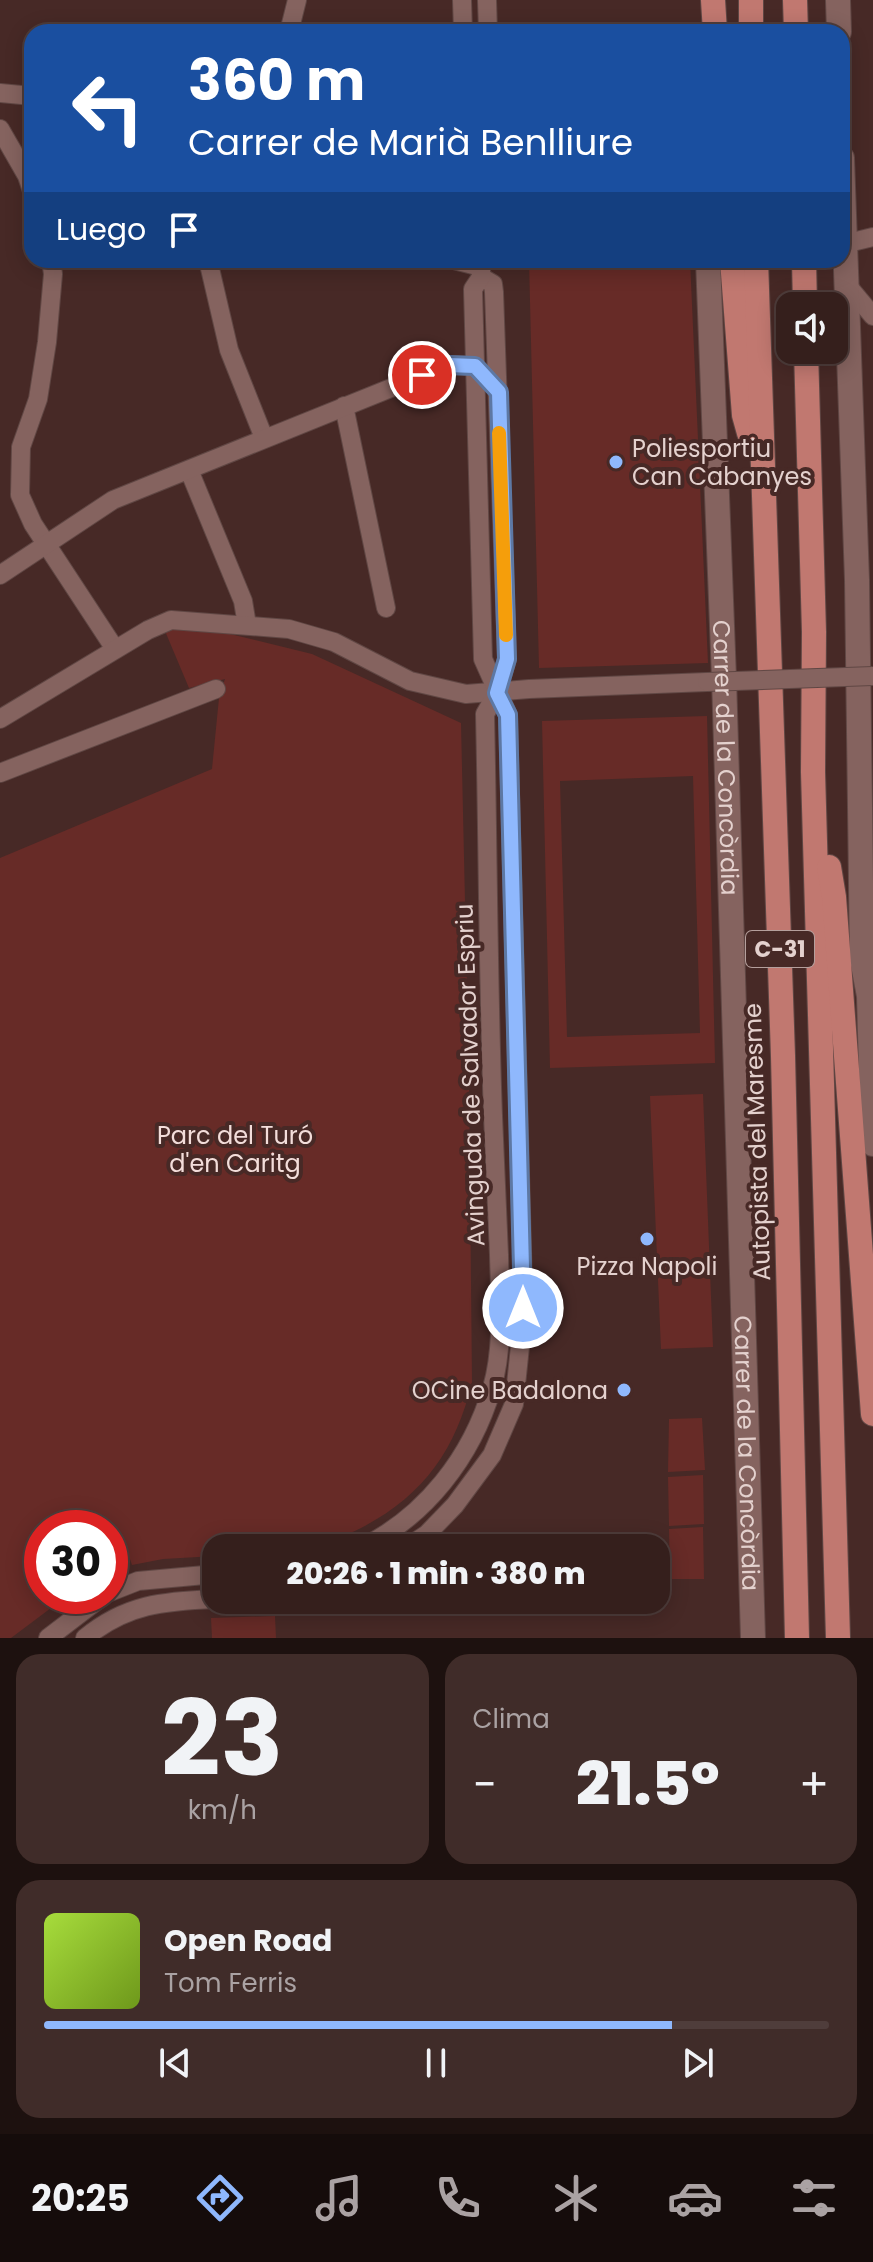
<!DOCTYPE html>
<html lang="es">
<meta charset="utf-8">
<style>
body{margin:0;font-family:Poppins,sans-serif;background:#402c29;color:#f1f3f6;height:100vh;display:flex;flex-direction:column;font-size:30px;white-space:nowrap}
*{box-sizing:border-box;margin:0}
p{font-size:26px;color:#aaa2a3}
.icon{flex:none;width:44px;height:44px;fill:none;stroke:currentColor;stroke-width:2;stroke-linecap:round;stroke-linejoin:round}
.map{position:relative;height:1638px;overflow:hidden}
.drawer{display:flex;flex-direction:column;gap:16px;padding:16px;background:#1d110f;flex:1}
.drawer>*{flex:none}
.hud{position:absolute;left:24px;top:24px;width:826px;height:244px;border-radius:24px;box-shadow:0 4px 20px #0003,0 0 0 2px #4f3d3b;background:#1a4fa0;color:#fff;overflow:hidden}
.tools{position:absolute;left:776px;top:292px;display:grid;gap:16px}
.tools a{display:grid;place-items:center;width:72px;height:72px;border-radius:16px;background:#351f1c;box-shadow:0 4px 20px #0003,0 0 0 2px #4f3d3b;font-size:40px}
.speed{position:absolute;left:24px;top:1510px;display:flex;gap:16px;font-size:40px;font-weight:700;text-align:center}
.speed>*{display:grid;place-content:center;width:104px;height:104px;border-radius:50%;background:#351f1c;box-shadow:0 4px 20px #0003,0 0 0 2px #4f3d3b;line-height:1}
.speed .limit{border:12px solid #d22;background:#fff;color:#111}
.pin{position:absolute;display:grid;place-items:center;width:68px;height:68px;color:#fff;margin:-34px;border:4px solid #fff;border-radius:50%;box-shadow:0 2px 8px #0007}
.me{position:absolute;width:88px;margin:-44px;rotate:0deg;stroke-linejoin:round;filter:drop-shadow(0 0 6px #0008)}
.turn{display:flex;align-items:center;gap:28px;height:168px;padding:0 32px;font-size:36px}
.turn .icon{width:104px;height:104px;stroke-width:2.5}
.turn b{display:block;font-size:56px;line-height:68px}
.then{display:flex;align-items:center;height:76px;padding:0 32px;background:#0003;gap:16px;font-size:30px}
.big{font-size:60px;font-weight:800;line-height:1.1}
.drawer .tile{flex:1;display:flex;flex-direction:column;justify-content:center;gap:12px;min-width:0;padding:0 28px;border-radius:24px;background:#402c29}
.drawer .dial{align-items:center;gap:0}
.dial b{font-size:104px;line-height:1}
.song{display:flex;align-items:center;gap:24px}
.cover{width:96px;height:96px;border-radius:12px;background:linear-gradient(135deg,hsl(80 70% 55%),hsl(80 70% 35%))}
.played{height:8px;border-radius:4px;background:linear-gradient(90deg,#8fb8fd 80%,#4f3d3b 80%)}
.keys{display:flex;justify-content:space-around;direction:ltr}
.heat{display:flex;justify-content:space-between;align-items:center;font-size:44px;direction:ltr}
.drawer .tiles{flex:1;display:grid;gap:16px;grid-template-columns:1fr 1fr}
.tile:last-child{grid-column:span 2}
.trip{position:absolute;left:202px;top:1534px;width:468px;height:80px;border-radius:24px;background:#351f1c;box-shadow:0 4px 20px #0003,0 0 0 2px #4f3d3b;font-weight:800;line-height:80px;text-align:center}
.tab-bar{display:flex;height:128px;justify-content:space-around;align-items:center;background:#150c0b;color:#aaa2a3}
.tab-bar .icon{width:56px;height:56px}
.tab-bar .active{color:#8fb8fd}
.tab-bar b{font-size:36px;color:#f1f3f6}
.map>svg:first-child{display:block}
.green{fill:#672b27;fill-rule:evenodd}
.lines{fill:none;stroke-linecap:round;stroke-linejoin:round}
.minor-casing{stroke:#604744;stroke-width:20}
.tertiary-casing{stroke:#604744;stroke-width:26}
.motorway-casing{stroke:#604744;stroke-width:26}
.minor{stroke:#85635f;stroke-width:18}
.tertiary{stroke:#85635f;stroke-width:24}
.motorway{stroke:#c17870;stroke-width:24}
.minor-bridge-casing{stroke:#604744;stroke-width:20;stroke-linecap:butt}
.minor-bridge{stroke:#85635f;stroke-width:18}
.route-casing{stroke:#5d78a4;stroke-width:20}
.route{stroke:#8fb8fd;stroke-width:14}
.slow{stroke:#f59e0b;stroke-width:14}
.poi-dot{fill:#8fb8fd;stroke:#472926;stroke-width:3}
.labels{text-anchor:middle;dominant-baseline:central;stroke-width:8;stroke-linejoin:round;paint-order:stroke}
.shield{fill:#472926;stroke:#b59f9c;stroke-width:2}
.shield-label{font-size:22px;font-weight:bold;fill:#e4d1ce}
.poi-label{font-size:24px;fill:#e4d1ce;stroke:#472926;text-anchor:start}
.street-label{font-size:24px;fill:#e4d1ce;stroke:#472926}
.park-label{font-size:24px;fill:#f3ddda;stroke:#472926}
</style>
<div class="map">
<svg width="873" height="1638" viewBox="0 0 873 1638">
<rect width="100%" height="100%" fill="#472926"/>
<g class="green">
<polygon points="529,260 690,260 708,663 539,668"/>
<path d="M182,628L230,634L312,654L461,723L469,1080L472,1382C456,1450 423,1496 361,1528C346,1535 331,1543 315,1547C293,1553 241,1548 216,1548V1556L163,1559L132,1565L127,1550L110,1563V1528H42V1596H67L11,1638H0V858L212,769L219,698L225,679L189,688L165,631Z"/>
<path d="M707,716L715,1063L550,1068L542,721ZM693,776L700,1033L567,1037L560,781Z"/>
<polygon points="703,1094 713,1347 661,1349 650,1096"/>
<polygon points="702,1418 705,1470 668,1472 669,1419"/>
<polygon points="703,1475 704,1524 669,1526 668,1477"/>
<polygon points="703,1527 704,1579 670,1579 669,1529"/>
<polygon points="275,1616 276,1638 212,1638 211,1618"/>
</g>
<g class="lines">
<defs>
<g id="minor">
<polyline points="462,0 463,32"/>
<polyline points="487,0 488,32"/>
<polyline points="289,32 297,0"/>
<polyline points="0,93 32,96"/>
<polyline points="0,129 27,176 32,191"/>
<polyline points="844,244 873,237"/>
<polyline points="51,260 53,274 47,342 38,399 21,447 20,495 33,524 115,649"/>
<polyline points="208,260 229,350 264,438"/>
<polyline points="454,260 481,267"/>
<polyline points="847,285 873,316"/>
<polyline points="344,406 386,608"/>
<polyline points="189,470 243,601 247,625"/>
<polyline points="0,575 113,500 448,365 475,366 483,375"/>
<polyline points="0,719 148,630 171,620 289,629 334,642 410,681 466,694 529,689 707,682"/>
<polyline points="0,773 216,689"/>
<path d="M361,1548C425,1517 472,1457 492,1388C504,1346 500,1299 499,1255C497,1209 495,1162 493,1116C488,982 488,848 485,714L497,693L507,659L494,292L493,284L481,277"/>
<polyline points="406,1548 427,1534 455,1505 492,1455 514,1404 522,1327 523,1288 508,715 483,659 473,289 481,277 481,260"/>
<polyline points="110,1592 138,1581 216,1574"/>
<polyline points="48,1638 103,1596"/>
<path d="M85,1638C126,1604 164,1601 216,1599"/>
</g>
<g id="tertiary">
<polyline points="838,0 839,32"/>
<polyline points="842,158 857,580 862,959 869,996 873,1144"/>
<path id="s1" d="M708,260L724,678L753,1638"/>
</g>
<g id="motorway">
<polyline points="713,0 715,32"/>
<polyline points="795,0 796,32"/>
<polyline points="751,32 751,0"/>
<polyline points="732,260 744,415 749,433"/>
<polyline points="756,260 783,1056 797,1638"/>
<polyline points="804,260 805,306"/>
<polyline points="806,350 814,632 813,772 838,1638"/>
<polyline points="829,867 834,897 873,1414"/>
</g>
</defs>
<use href="#minor" class="minor-casing"/>
<use href="#tertiary" class="tertiary-casing"/>
<use href="#motorway" class="motorway-casing"/>
<use href="#minor" class="minor"/>
<use href="#tertiary" class="tertiary"/>
<use href="#motorway" class="motorway"/>
<defs>
<polyline id="minor-bridge" points="707,682 873,676"/>
</defs>
<use href="#minor-bridge" class="minor-bridge-casing"/>
<use href="#minor-bridge" class="minor-bridge"/>
</g>
<g class="lines">
<defs>
<polyline id="route" points="422,375 448,365 475,366 499,392 507,659 497,693 508,715 523,1308"/>
</defs>
<use href="#route" class="route-casing"/>
<use href="#route" class="route"/>
<polyline class="slow" points="499,433 506,635"/>
</g>
<g class="poi-dot">
<circle cx="616" cy="462" r="8"/>
<circle cx="647" cy="1239" r="8"/>
<circle cx="624" cy="1390" r="8"/>
</g>
<g class="labels">
<rect class="shield" x="746" y="931" width="68" height="36" rx="6"/>
<g class="shield-label">
<text x="780" y="949">C-31</text>
</g>
<g class="poi-label">
<text x="632" y="448">Poliesportiu<tspan x="632" dy="28">Can Cabanyes</tspan></text>
<text x="647" y="1266" text-anchor="middle">Pizza Napoli</text>
<text x="608" y="1390" text-anchor="end">OCine Badalona</text>
</g>
<g class="street-label">
<text stroke="none"><textPath href="#s1" startOffset="498">Carrer de la Concòrdia</textPath></text>
<text transform="translate(470 1075) rotate(-92)">Avinguda de Salvador Espriu</text>
<text transform="translate(757 1142) rotate(-92)">Autopista del Maresme</text>
<text stroke="none"><textPath href="#s1" startOffset="1194">Carrer de la Concòrdia</textPath></text>
</g>
<g class="park-label">
<text x="235" y="1135">Parc del Turó<tspan x="235" dy="28">d'en Caritg</tspan></text>
</g>
</g>
</svg>
<div class="tools">
<a><svg class="icon" aria-label="sound" viewBox="0 0 24 24"><path d="M4 9h4l5-4v14l-5-4H4zM17 9q2 3 0 6"/></svg></a>
</div>
<div class="speed"><div class="limit">30</div></div>
<div class="pin" style="left:422px;top:375px;background:#d93025"><svg class="icon" aria-label="arrive" viewBox="0 0 24 24"><path d="M6 21V4h12l-3 4 3 4H6"/></svg></div>
<svg class="me" style="left:523px;top:1308px" viewBox="-20 -20 40 40"><circle r="17" fill="#8fb8fd" stroke="#fff" stroke-width="3"/><path d="M0-11L8 9 0 5-8 9z" fill="#fff"/></svg>
<div class="trip">20:26 · 1 min · 380 m</div>
<div class="hud">
<div class="turn"><svg class="icon" aria-label="left" viewBox="0 0 24 24"><path d="M17 20v-9H6M10 6l-5 5 5 5"/></svg><div><b>360 m</b>Carrer de Marià Benlliure</div></div>
<div class="then">Luego<svg class="icon" aria-label="arrive" viewBox="0 0 24 24"><path d="M6 21V4h12l-3 4 3 4H6"/></svg></div>
</div>
</div>
<section class="drawer">
<div class="tiles">
<div class="tile dial"><b>23</b><p>km/h</p></div>
<div class="tile"><p>Clima</p>
<div class="heat"><a>−</a><b class="big">21.5°</b><a>+</a></div>
</div>
<div class="tile">
<div class="song"><i class="cover"></i><div><b>Open Road</b><p>Tom Ferris</p></div></div>
<div class="played"></div>
<div class="keys"><svg class="icon" aria-label="previous" viewBox="0 0 24 24"><path d="M18 5L8 12l10 7zM5 5v14"/></svg><svg class="icon" aria-label="pause" viewBox="0 0 24 24"><path d="M8 5v14M16 5v14"/></svg><svg class="icon" aria-label="next" viewBox="0 0 24 24"><path d="M6 5l10 7-10 7zM19 5v14"/></svg></div>
</div>
</div>
</section>
<nav class="tab-bar">
<b>20:25</b>
<svg class="icon active" aria-label="directions" viewBox="0 0 24 24"><path d="M12 3l9 9-9 9-9-9zM9 14v-3h6M13 9l2 2-2 2"/></svg>
<svg class="icon" aria-label="music" viewBox="0 0 24 24"><path d="M9 18V5l10-2v13"/><circle cx="6" cy="18" r="3"/><circle cx="16" cy="16" r="3"/></svg>
<svg class="icon" aria-label="phone" viewBox="0 0 24 24"><path d="M5 4h4l2 5-3 2q2 4 5 5l2-3 5 2v4C11 20 4 13 5 4z"/></svg>
<svg class="icon" aria-label="climate" viewBox="0 0 24 24"><path d="M12 3v18M4 7l16 10M4 17L20 7"/></svg>
<svg class="icon" aria-label="car" viewBox="0 0 24 24"><path d="M5 17H2v-5l4-1 3-4h7l3 4 3 1v5h-3M9 17h6M6 11h13"/><circle cx="7" cy="17" r="2"/><circle cx="17" cy="17" r="2"/></svg>
<svg class="icon" aria-label="filters" viewBox="0 0 24 24"><path d="M4 7h16M4 17h16"/><circle cx="9" cy="7" r="2"/><circle cx="15" cy="17" r="2"/></svg>
</nav>
